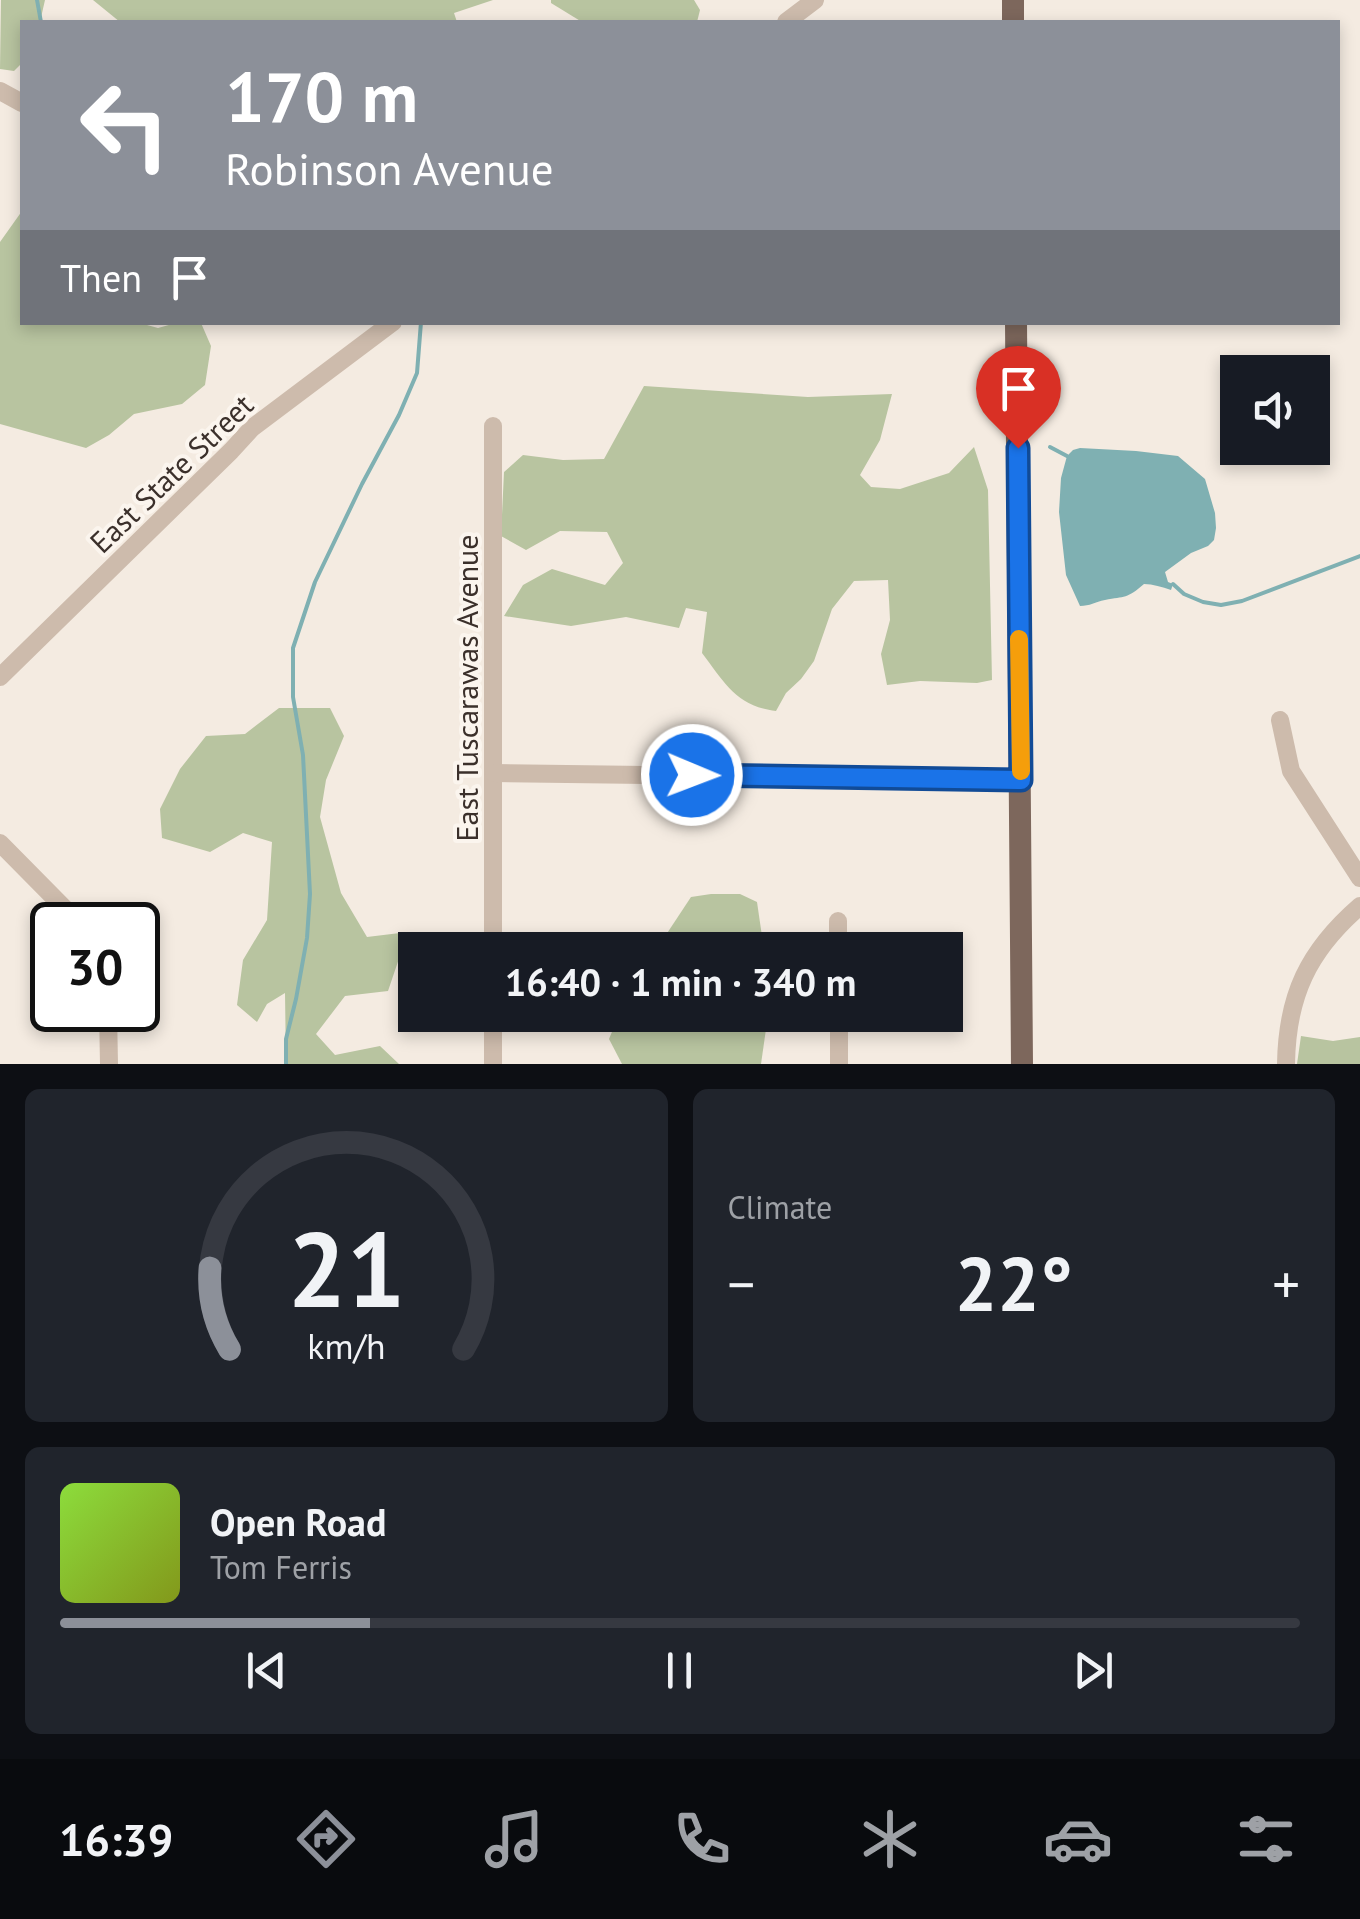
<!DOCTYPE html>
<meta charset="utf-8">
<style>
body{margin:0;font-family:"PT Sans",sans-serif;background:#20242c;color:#f1f3f6;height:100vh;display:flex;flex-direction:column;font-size:38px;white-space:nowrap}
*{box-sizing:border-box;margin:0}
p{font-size:32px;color:#9ea1a6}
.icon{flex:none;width:55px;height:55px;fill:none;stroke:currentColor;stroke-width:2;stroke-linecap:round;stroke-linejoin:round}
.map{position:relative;height:1064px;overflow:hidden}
.drawer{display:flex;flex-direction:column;gap:25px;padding:25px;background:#0d0f14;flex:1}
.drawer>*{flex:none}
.hud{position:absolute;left:20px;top:20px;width:1320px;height:305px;border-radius:0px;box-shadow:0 5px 15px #0003;background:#8c9099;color:#fff;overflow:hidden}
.tools{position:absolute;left:1220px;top:355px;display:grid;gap:20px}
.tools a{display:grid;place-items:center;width:110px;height:110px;border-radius:0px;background:#171b24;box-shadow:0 5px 15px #0003;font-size:50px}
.speed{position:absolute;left:30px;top:902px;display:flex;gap:20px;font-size:50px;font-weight:700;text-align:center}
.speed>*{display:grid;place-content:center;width:130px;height:130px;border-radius:50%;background:#171b24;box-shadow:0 5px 15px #0003;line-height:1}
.speed .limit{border:5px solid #111;border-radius:15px;background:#fff;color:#111}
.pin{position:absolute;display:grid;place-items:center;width:85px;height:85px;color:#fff;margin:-102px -42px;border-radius:50% 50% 50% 0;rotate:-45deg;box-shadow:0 0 10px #0007}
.pin .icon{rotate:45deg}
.me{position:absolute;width:110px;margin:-55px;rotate:91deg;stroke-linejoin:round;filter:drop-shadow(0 0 8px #0008)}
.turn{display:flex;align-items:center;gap:35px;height:210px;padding:0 40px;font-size:45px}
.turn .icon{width:130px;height:130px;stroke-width:2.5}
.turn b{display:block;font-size:70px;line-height:85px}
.then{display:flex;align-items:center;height:95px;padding:0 40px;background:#0003;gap:20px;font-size:38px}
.big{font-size:75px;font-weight:700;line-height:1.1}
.drawer .card{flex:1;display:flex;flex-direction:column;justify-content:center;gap:15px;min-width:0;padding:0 35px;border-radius:15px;background:#20242c}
.drawer .dial{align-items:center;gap:0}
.dial svg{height:260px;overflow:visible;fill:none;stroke:#363941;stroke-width:7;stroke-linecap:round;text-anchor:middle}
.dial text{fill:#f1f3f6;stroke:none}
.song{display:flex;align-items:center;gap:30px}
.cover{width:120px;height:120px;border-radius:15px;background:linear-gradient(135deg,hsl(90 70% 55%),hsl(70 70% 35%))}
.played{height:10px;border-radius:5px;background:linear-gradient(90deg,#8c9099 25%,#363941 25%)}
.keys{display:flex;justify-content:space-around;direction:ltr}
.heat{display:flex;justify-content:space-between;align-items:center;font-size:55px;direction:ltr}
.drawer .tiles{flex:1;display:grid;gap:25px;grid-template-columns:1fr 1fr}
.card:last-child{grid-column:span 2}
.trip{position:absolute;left:398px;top:932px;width:565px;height:100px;border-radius:0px;background:#171b24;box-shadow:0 5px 15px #0003;font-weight:700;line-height:100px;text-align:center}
.tabs{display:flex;height:160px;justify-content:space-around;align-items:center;background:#090b0e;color:#9ea1a6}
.tabs .icon{width:70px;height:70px}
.tabs .on{color:#8c9099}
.tabs b{font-size:45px;color:#f1f3f6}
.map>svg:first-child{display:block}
.green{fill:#b8c4a0}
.water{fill:#7fb0b2}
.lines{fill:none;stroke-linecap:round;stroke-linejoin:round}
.stream{stroke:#7fb0b2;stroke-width:4}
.minor{stroke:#cdbbac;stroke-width:18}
.major{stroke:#7d675c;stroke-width:22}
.route-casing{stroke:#114b97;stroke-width:25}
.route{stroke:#1a73e8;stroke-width:18}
.slow{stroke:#f59e0b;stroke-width:18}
.labels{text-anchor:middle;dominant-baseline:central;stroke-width:8;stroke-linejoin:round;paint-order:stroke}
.street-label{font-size:30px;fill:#3b302b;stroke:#fbf5ee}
</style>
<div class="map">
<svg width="1360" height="1064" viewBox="0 0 1360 1064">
<rect width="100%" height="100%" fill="#f4ebe1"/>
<g class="green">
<polygon points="1,0 45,0 40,22 22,22 22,63 14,71 0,69"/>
<polygon points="93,0 493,0 454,13 457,22 120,22"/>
<polygon points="551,0 694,0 700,10 697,22 582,22 551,3"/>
<polygon points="22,211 22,322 136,322 158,328 176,323 201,323 211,346 205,385 182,404 134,414 109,435 86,448 0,424 0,242"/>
<path d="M644,386L808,397L892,394L880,440L860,475L871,487L900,489L949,473L974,447L988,490L992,680L977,683L920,681L887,685L881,654L890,620L888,580L854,581L832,609L814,661L801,679L786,693L776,711C736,706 725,683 702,653L707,612L686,608L679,628L626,617L571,626L504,616L523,585L552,569L605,585L623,563L607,532L560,531L526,550L501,536L504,472L523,455L563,460L604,459Z"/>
<polygon points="279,708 330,708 344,736 326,780 320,817 341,893 367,937 408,932 388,991 345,996 316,1034 335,1055 380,1046 399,1064 286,1064 285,993 267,1004 257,1022 237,1005 243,960 267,920 272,842 243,833 210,852 162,838 160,809 180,769 206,736 245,734"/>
<polygon points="711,894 740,894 757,902 764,950 656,950 691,897"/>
<polygon points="619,1015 768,1015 761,1064 622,1064 609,1039"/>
<polygon points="1301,1036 1333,1041 1360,1037 1360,1064 1297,1064"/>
</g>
<path class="water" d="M1080,448L1136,451L1178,456L1205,479L1215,513L1216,528L1214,540L1208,546L1191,553L1165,572L1168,582L1173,584L1171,590C1162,587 1153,584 1144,584C1127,599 1125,596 1105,600C1095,602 1090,606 1080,606L1066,575L1059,512L1061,478L1067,456L1073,450Z"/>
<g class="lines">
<g class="stream">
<polyline points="37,0 41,22"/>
<polyline points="1050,447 1067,456"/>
<polyline points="1173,584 1184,594 1203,602 1221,605 1242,601 1360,556"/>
<polyline points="286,1064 286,1039 296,999 307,938 310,894 303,755 293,697 293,648 315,582 362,484 399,415 417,373 421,322"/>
</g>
<g class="minor">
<polyline points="786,22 815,0"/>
<polyline points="0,91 22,103"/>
<polyline points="493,426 493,950"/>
<polyline points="0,677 231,451 252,428 393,322"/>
<polyline points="1280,720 1291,771 1360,878"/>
<polyline points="494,773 1021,780"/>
<polyline points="0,843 81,925"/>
<polyline points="838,921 838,950"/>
<polyline points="108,1010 109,1064"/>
<polyline points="493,1015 493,1064"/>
<polyline points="839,1015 839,1064"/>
<path d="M1286,1064C1287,996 1308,951 1360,906"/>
</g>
<g class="major">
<polyline points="1013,0 1013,22"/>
<polyline points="1016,322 1022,1064"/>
</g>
</g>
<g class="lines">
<defs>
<polyline id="route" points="692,775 1021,780 1018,448"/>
</defs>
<use href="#route" class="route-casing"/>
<use href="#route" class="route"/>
<polyline class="slow" points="1019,639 1021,771"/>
</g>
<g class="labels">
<g class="street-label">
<text transform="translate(171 473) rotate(-44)">East State Street</text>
<text transform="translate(466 688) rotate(-90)">East Tuscarawas Avenue</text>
</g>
</g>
</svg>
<div class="tools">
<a><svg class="icon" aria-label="sound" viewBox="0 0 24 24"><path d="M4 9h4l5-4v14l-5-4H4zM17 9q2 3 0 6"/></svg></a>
</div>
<div class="speed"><div class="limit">30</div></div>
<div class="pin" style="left:1018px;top:448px;background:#d93025"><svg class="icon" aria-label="arrive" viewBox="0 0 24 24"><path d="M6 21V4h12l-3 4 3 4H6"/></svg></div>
<svg class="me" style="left:692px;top:775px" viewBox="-20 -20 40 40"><circle r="17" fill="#1a73e8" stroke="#fff" stroke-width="3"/><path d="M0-11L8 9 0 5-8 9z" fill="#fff"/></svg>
<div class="trip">16:40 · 1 min · 340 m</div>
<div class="hud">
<div class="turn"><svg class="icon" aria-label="left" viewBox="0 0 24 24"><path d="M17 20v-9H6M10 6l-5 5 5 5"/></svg><div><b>170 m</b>Robinson Avenue</div></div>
<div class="then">Then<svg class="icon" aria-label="arrive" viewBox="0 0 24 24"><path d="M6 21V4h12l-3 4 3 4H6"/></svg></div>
</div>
</div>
<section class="drawer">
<div class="tiles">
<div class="card dial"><svg viewBox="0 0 100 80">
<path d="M14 69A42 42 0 1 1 86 69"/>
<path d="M14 69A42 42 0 0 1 8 44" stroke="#8c9099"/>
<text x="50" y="56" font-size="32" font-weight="700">21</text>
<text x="50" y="72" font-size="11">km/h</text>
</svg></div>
<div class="card"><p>Climate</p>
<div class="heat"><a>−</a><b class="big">22°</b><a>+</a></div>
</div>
<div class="card">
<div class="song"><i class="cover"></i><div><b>Open Road</b><p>Tom Ferris</p></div></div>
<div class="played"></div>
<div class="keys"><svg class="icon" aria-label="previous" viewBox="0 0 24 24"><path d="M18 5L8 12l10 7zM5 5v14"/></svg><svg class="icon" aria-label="pause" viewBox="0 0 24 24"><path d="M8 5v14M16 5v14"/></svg><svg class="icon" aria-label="next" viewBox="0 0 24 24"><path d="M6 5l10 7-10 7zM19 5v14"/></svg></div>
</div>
</div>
</section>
<nav class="tabs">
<b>16:39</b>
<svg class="icon on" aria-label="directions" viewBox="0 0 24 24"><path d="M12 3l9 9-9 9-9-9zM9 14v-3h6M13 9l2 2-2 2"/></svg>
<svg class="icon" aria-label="music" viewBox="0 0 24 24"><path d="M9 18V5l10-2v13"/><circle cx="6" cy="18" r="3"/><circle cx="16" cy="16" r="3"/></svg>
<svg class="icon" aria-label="phone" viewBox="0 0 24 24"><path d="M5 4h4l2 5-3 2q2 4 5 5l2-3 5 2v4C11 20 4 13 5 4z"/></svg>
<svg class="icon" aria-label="climate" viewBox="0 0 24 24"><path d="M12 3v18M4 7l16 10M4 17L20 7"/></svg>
<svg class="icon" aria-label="car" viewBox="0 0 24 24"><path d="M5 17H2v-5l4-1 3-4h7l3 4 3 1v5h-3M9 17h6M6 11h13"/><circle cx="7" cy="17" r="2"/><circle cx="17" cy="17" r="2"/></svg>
<svg class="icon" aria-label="filters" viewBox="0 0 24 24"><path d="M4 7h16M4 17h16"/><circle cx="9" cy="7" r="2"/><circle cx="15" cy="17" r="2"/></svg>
</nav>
